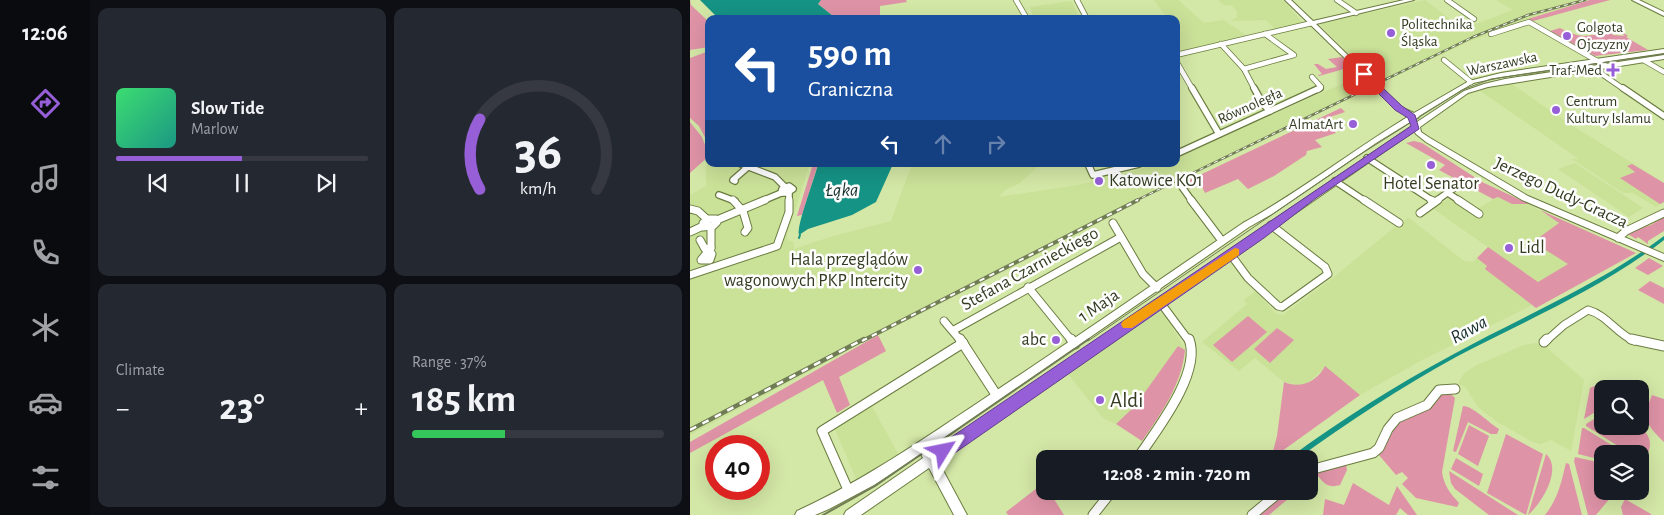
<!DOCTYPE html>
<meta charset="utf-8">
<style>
body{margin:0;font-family:"Alegreya Sans",sans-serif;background:#242831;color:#f1f3f6;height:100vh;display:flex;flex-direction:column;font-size:19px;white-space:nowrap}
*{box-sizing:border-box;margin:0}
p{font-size:16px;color:#9ea1a6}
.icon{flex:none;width:28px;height:28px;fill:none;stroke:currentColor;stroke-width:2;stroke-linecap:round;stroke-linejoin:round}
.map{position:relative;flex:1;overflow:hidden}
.sheet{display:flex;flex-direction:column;gap:8px;padding:8px;background:#0d0f14;width:600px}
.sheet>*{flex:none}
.guide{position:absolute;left:15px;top:15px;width:475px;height:152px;border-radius:10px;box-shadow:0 5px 20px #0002;background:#1a4fa0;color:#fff;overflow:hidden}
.tools{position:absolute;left:904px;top:380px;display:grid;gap:10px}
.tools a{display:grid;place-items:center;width:55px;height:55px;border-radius:10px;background:#171b24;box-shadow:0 5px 20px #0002;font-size:25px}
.speed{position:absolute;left:15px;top:435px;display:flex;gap:10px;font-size:25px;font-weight:700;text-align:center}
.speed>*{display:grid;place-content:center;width:65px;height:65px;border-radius:50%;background:#171b24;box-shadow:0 5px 20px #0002;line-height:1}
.speed .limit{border:8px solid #d22;background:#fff;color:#111}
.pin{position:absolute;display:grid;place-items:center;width:42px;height:42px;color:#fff;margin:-21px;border-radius:10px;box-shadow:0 2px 8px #0006}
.me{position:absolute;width:55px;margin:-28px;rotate:55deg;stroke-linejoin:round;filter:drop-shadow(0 0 4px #0008)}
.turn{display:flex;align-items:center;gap:18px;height:105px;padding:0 20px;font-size:22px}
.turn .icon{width:65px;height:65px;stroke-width:2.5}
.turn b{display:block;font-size:35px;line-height:42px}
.lanes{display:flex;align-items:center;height:48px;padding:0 20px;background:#0003;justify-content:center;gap:25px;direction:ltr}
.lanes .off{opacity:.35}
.big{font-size:38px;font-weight:700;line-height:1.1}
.sheet .widget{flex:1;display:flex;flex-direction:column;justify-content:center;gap:8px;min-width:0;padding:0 18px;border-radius:10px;background:#242831}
.sheet .dial{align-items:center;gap:0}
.dial svg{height:130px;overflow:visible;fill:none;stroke:#363941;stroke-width:7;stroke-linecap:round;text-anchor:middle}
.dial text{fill:#f1f3f6;stroke:none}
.song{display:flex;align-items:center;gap:15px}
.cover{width:60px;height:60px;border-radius:8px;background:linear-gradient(135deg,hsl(140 70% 55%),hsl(170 70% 35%))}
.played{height:5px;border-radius:2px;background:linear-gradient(90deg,#965fd7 50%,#363941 50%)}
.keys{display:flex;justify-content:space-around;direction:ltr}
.heat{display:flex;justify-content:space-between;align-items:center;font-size:28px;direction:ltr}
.charge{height:8px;border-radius:4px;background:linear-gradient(90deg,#34c759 37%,#363941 0)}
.sheet .tiles{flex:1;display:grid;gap:8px;grid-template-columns:repeat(2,1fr)}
.trip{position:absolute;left:346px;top:450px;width:282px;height:50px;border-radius:10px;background:#171b24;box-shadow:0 5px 20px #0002;font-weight:700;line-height:50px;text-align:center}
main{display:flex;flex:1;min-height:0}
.dock{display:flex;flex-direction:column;width:90px;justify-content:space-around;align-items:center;background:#090b0e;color:#9ea1a6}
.dock .icon{width:35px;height:35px}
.dock .current{color:#965fd7}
.dock b{font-size:22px;color:#f1f3f6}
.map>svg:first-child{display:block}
.built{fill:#cae198}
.green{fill:#df93a7}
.water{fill:#159385}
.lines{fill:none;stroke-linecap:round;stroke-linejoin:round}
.stream{stroke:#159385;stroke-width:2}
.minor-far3-casing{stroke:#6b7c40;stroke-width:6}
.minor-far2-casing{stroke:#6b7c40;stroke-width:8}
.minor-far1-casing{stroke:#6b7c40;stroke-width:9}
.minor-casing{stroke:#6b7c40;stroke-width:11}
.tertiary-casing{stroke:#6b7c40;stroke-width:2}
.minor-far3{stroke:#fff;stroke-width:4.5}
.minor-far2{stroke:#fff;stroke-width:5.5}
.minor-far1{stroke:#fff;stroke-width:7}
.minor{stroke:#fff;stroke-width:9}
.tertiary{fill:#fff;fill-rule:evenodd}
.tram-far1{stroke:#707c54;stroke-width:1}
.tram{stroke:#707c54;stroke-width:2}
.rail-far2-casing{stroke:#707c54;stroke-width:2.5}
.rail-far1-casing{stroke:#707c54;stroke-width:4}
.rail-casing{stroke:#707c54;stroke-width:4.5}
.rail-far2{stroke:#fefefe;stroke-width:1;stroke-dasharray:4;stroke-linecap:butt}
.rail-far1{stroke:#fefefe;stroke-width:2;stroke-dasharray:5.5;stroke-linecap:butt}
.rail{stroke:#fefefe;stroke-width:2.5;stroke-dasharray:7;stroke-linecap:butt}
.route{fill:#965fd7;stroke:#623e8c}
.slow{fill:#f59e0b}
.poi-dot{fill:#965fd7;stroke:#fefefe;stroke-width:2}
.labels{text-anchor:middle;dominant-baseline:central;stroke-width:5;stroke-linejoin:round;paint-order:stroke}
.far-poi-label{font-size:15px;fill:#333b21;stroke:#fefefe;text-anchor:start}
.far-street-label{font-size:15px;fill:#333b21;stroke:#fefefe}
.poi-label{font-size:18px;fill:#333b21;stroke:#fefefe;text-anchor:start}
.street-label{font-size:18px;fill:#333b21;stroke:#fefefe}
.water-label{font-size:19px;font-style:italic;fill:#1b3430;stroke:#fefefe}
.near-poi-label{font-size:21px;fill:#333b21;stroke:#fefefe;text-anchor:start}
</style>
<main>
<nav class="dock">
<b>12:06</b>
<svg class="icon current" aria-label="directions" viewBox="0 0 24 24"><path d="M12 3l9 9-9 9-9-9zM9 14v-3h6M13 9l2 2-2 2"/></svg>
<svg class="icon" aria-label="music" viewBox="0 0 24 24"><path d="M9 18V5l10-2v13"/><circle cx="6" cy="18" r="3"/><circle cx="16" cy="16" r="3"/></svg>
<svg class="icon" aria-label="phone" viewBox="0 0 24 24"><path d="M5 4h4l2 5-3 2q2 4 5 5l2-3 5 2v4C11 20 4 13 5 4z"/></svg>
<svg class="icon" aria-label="climate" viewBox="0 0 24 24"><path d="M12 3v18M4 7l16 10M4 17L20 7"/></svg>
<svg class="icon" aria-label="car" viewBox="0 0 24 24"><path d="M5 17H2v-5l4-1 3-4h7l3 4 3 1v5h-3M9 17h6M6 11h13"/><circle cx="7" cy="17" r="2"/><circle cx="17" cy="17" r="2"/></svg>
<svg class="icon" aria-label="filters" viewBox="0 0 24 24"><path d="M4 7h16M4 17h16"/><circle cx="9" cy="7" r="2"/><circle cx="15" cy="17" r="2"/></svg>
</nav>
<section class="sheet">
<div class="tiles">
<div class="widget">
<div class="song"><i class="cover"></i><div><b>Slow Tide</b><p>Marlow</p></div></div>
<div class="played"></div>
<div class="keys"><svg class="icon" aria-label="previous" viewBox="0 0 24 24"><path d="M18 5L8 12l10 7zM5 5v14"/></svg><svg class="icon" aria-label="pause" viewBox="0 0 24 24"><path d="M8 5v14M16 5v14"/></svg><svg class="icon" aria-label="next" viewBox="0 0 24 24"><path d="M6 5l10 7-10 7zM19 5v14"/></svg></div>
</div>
<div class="widget dial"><svg viewBox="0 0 100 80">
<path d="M14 69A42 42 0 1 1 86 69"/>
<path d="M14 69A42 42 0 0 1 14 26" stroke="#965fd7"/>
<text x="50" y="56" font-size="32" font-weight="700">36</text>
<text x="50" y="72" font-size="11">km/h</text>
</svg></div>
<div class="widget"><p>Climate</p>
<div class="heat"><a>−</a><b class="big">23°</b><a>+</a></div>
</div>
<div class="widget"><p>Range · 37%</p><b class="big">185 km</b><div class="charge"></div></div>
</div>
</section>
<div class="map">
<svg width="974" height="515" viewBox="0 0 974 515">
<rect width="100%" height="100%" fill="#d3e7a6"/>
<g class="built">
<polygon points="464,0 488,0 514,23 533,20 556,35 486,52 486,19 478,19"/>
<polygon points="528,0 593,0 613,23 585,29 576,20 541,21 547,17 547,11 541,5 535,6"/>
<polygon points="735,0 773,29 823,10 806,0 900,0 849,15 778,42 459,193 407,224 157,351 0,435 0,195 16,186 16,164 120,164 97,235 98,240 103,242 104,249 140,237 201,221 222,164 351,164 330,183 315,190 309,197 388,185 401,182 400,178 428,171 431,175 465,164 486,164 486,157 677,73 630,24"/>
<polygon points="381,1 390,19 344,19 340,7"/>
<polygon points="822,84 875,121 974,183 974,202 966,207 943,193 933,193 882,159 889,159 789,90"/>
<polygon points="885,163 900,173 953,208 939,217 868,169"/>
<polygon points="808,197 822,204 839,204 869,223 844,242 878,264 848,282 742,208 760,198 785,210"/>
<polygon points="719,218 774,261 783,262 787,258 798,266 796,269 842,305 732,360 670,395 635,367 619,382 611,386 594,382 565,358 549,371 512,342 557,304 554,300 566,291 586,314 593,315 639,281 711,222"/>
<polygon points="470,311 477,318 495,350 488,346 445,406 426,424 413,418 375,370 459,313"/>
<polygon points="846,343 856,347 894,380 881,451 861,440 851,444 845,443 807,422 788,407 776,388 768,383 774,373 787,365 834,345"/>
<polygon points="182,406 209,456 167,481 145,429"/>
</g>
<g class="green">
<polygon points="0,0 1,5 19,22 19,47 0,50"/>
<polygon points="131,0 216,0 217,2 190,6 190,19 143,19 143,16 128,4"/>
<polygon points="900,0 920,0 843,21 838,19"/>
<path d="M929,23L932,24L925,27L938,36L936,37L958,50L905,56L860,31L870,28C893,40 898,36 919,31L923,35L935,36L921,26Z"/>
<polygon points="19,51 19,145 9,126 0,118 0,58"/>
<polygon points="652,57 661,67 629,76 628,75 632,74 624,64 628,64 636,69 647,67 638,59"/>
<polygon points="651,108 655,112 634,119 646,133 625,140 632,147 617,151 616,155 584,176 558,189 548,179 515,193 511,185 499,189 493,183"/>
<polygon points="0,122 12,137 19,156 0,173"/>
<polygon points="724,141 732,143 792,182 839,204 822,204 808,197 803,199 749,170 755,165 716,143"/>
<polygon points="123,164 128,164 112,215 107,216"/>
<polygon points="942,164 974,183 974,202 970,204 930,178 945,172 937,166"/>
<polygon points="850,210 946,253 846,308 795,269 797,266 787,258 798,247 848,282 878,264 843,242 869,223"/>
<polygon points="974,217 974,231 958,241 958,244 948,237 946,239 936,233 961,225"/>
<polygon points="959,258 973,266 958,275 945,268"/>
<polygon points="960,281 974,288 974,304 948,290"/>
<polygon points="558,316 577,332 542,362 523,345"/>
<polygon points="587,328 604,340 580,363 564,349"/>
<polygon points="188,335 196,351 149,377 160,405 147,413 133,380 0,453 0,442"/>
<path d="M488,346L495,350C492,384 471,414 452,441L426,424L445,406Z"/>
<path d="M635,366L670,395L581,459L587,436L594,382C610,389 627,382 635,366Z"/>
<polygon points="904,386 912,393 912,408 894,419 900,388"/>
<path d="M759,392L765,398L752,472C754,486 760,493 769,503L767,507L726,498L712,484L718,478L712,472L706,475L689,455L709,421L742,406L750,394Z"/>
<path d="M962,395L974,399V442C956,425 952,418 962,395Z"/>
<path d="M773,406C783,406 799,423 809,429L807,434H801L778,422L766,452L763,451Z"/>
<path d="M912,414V426H950C962,437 964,449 952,461L950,454H941L896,426V424Z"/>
<polygon points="779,425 799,436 788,466 768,454"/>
<polygon points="892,428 894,428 936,454 912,454 912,460 888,454"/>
<polygon points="816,434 853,454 836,515 797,493"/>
<path d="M856,454C873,469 851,504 838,515Z"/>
<polygon points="885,457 912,463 912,491 926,491 906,515 898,515 884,461"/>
<polygon points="766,458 793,474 789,486 761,469"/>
<path d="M876,463L879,464L892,515H855C868,499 871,483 876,463Z"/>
<path d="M656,464L657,470L650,485C636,489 633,482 625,472Z"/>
<polygon points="759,471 828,515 799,515 765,489 761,483"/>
<polygon points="663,483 699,505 707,486 727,515 718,515 710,508 706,515 633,515 635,499 654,505"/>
<polygon points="352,486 355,488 355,491 359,491 374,515 318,515 316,512 347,488"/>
<polygon points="598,491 613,491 608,496 605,493 579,515 569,515"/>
<polygon points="935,499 961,514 961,515 933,515 931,507"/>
</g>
<g class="water">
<polygon points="10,0 131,0 128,4 143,16 143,19 29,19"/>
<path d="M128,164H203L186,202L162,215L118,229L109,235C106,226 125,178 128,164Z"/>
<path d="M974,236V240C911,289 836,320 766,357C711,387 658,422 607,459H598C650,420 705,386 762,355C833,316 909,285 974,236Z"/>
</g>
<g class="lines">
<polyline class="stream" points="109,238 110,235"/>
<defs>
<g id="minor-far3">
<polyline points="326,0 337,19"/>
<polyline points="387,0 397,19"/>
<polyline points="647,0 666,13"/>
<polyline points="757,0 784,19"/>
<polyline points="801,34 839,22 916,66"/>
<polyline points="531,44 554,69 565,90"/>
<polyline points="486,55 622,23"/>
<polyline points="754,60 781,82"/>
<polyline points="486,61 503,90"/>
<polyline points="955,61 974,72"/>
<polyline points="891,64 903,68 935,90"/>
<polyline points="554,69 604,55 575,34"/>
<polyline points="622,77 631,87 628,90"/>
</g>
<g id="minor-far2">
<polyline points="502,88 529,134"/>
<polyline points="564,88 573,104 580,111"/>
<polyline points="933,88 974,116"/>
<polyline points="486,154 630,88"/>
<polyline points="677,158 743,201"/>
<polyline points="51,164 85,177 95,187"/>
<polyline points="398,164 403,175 449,164"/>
<polyline points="45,181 43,180 59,166"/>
<polyline points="645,181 675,201"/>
<polygon points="99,186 103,189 97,193 91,193 92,189"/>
<polyline points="492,187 502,201"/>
<polyline points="99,193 99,201"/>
<polyline points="758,193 770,201"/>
<polyline points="29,195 45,201"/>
<polyline points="72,201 91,193"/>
<polyline points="746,201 771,183"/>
</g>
<g id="minor-far1">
<polyline points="43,200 53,211 58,228 55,232"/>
<polyline points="501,200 532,241"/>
<polyline points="674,200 709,223"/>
<polyline points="741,200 745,202"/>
<polyline points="768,200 789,214"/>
<polyline points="0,209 8,211 18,220"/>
<polyline points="730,213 748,200"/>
<polygon points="19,219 26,219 27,222 23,226 13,227 13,223"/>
<polyline points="27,220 75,200"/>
<polyline points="423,223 453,274 467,288"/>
<polyline points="0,232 13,226"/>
<polyline points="928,238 936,231 974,213"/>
<polyline points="10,240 15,249 21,248"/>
<polyline points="18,254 21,248 21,227"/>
<polygon points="22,254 20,260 11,260 15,255"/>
<polyline points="541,255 558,278 588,306 592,307 638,274 635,267 581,225"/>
<polyline points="0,275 87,246 99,212 99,200"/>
<polyline points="338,287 382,341"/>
<polyline points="470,302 499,341"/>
<polyline points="254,321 271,341"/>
<polyline points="264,330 431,237"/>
<path d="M856,341L874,325L898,310C917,315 926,333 944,341"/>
</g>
<g id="minor">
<polyline points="270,339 307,396"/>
<polyline points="381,339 385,344"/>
<polyline points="941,339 974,346"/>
<polyline points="854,342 857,339"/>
<path d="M447,459C466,431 512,373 499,339"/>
<polyline points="620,470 683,453 689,448 698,429 707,418 737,405 749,390 765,389"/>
<polyline points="159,492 132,431 273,343"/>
<polyline points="403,515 422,491"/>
<polyline points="562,515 591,491"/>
</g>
<g id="tertiary">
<path d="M595,0H601L623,21L714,0H724L626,24L711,107L724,113L779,81L811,73L974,49V53L811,77L783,83L729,116L728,118L725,119L686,143L582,214L559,227L240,448L242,452L722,126L723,123L727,122L774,91L794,84L815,79L974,55V59L798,87L778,93L730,127L731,132L740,138L838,196L974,254V261L832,200L736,142L726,134L724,131L248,461L277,515H264L239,468L171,515H154L156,511L233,458L231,454L184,485L139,509L125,515H105L107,511C173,481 232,440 292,400C380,342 466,282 553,223C611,191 663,150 719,116L707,109Z"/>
<polygon points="942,0 949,0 974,12 974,16"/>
</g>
</defs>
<use href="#minor-far3" class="minor-far3-casing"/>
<use href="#minor-far2" class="minor-far2-casing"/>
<use href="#minor-far1" class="minor-far1-casing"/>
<use href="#minor" class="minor-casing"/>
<use href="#tertiary" class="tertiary-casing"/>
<use href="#minor-far3" class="minor-far3"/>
<use href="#minor-far2" class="minor-far2"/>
<use href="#minor-far1" class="minor-far1"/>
<use href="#minor" class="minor"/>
<use href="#tertiary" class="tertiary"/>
<polyline class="tram-far1" points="398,341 663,159 772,90 801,79 974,54"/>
<polyline class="tram" points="133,515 185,486 399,339"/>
<defs>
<polyline id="rail-far2" points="445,201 783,37 838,15 895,0"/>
<polyline id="rail-far1" points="172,341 448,200"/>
<polyline id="rail" points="0,430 174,339"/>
</defs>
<use href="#rail-far2" class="rail-far2-casing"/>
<use href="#rail-far1" class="rail-far1-casing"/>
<use href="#rail" class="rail-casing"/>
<use href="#rail-far2" class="rail-far2"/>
<use href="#rail-far1" class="rail-far1"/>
<use href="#rail" class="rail"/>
</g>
<polygon class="route" points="671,72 676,72 712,106 725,115 729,129 626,198 574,238 259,457 253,459 248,457 246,451 248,446 721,126 718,118 705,110 671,76"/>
<polygon class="slow" points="545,248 549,249 549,255 442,328 433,328 431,324 433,321"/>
<g class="poi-dot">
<circle cx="701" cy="33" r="5"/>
<circle cx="877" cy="36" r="5"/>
<path d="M920.5 62.5h5v5h5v5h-5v5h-5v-5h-5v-5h5z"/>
<circle cx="866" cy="110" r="5"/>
<circle cx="663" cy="124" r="5"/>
<circle cx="741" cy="165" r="5"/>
<circle cx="409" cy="181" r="5"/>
<circle cx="819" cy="248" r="5"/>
<circle cx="228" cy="270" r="5"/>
<circle cx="366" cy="340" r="5"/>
<circle cx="410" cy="400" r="5"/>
</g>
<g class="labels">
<g class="far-poi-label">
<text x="711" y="24">Politechnika<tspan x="711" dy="17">Śląska</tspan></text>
<text x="887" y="27">Golgota<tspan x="887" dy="17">Ojczyzny</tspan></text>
<text x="912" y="70" text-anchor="end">Traf-Med</text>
<text x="876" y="101">Centrum<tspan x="876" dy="17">Kultury Islamu</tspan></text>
<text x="653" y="124" text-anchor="end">AlmatArt</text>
</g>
<g class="far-street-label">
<text transform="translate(812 64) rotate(-12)">Warszawska</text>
<text transform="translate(560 106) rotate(-24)">Równoległa</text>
</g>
<g class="poi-label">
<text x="419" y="181">Katowice KO1</text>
<text x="741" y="184" text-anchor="middle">Hotel Senator</text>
<text x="829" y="248">Lidl</text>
<text x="218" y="260" text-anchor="end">Hala przeglądów<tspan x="218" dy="21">wagonowych PKP Intercity</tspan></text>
<text x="356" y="340" text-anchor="end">abc</text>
</g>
<g class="street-label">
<text transform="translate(871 193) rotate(25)">Jerzego Dudy-Gracza</text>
<text transform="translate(340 269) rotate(-29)">Stefana Czarnieckiego</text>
<text transform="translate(409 306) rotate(-34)">1 Maja</text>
</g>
<g class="water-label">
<text x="152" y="190">Łąka</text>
<text transform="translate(779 330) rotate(-29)">Rawa</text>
</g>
<g class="near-poi-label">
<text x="420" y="400">Aldi</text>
</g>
</g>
</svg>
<div class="tools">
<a><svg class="icon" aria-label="search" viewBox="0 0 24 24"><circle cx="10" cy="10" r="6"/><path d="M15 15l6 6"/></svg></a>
<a><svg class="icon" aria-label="layers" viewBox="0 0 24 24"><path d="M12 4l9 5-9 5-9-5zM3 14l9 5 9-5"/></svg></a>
</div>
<div class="speed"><div class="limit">40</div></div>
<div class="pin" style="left:674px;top:74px;background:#d93025"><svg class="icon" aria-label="arrive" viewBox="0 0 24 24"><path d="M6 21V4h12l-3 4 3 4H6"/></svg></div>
<svg class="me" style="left:253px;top:451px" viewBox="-20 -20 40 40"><path d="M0-17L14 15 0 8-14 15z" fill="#965fd7" stroke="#fff" stroke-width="4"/></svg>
<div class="trip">12:08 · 2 min · 720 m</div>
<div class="guide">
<div class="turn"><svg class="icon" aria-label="left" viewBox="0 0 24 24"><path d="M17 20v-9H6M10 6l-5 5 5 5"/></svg><div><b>590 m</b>Graniczna</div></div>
<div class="lanes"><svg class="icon" aria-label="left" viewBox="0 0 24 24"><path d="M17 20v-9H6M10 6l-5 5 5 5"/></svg><svg class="icon off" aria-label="ahead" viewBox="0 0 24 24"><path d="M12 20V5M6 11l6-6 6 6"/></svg><svg class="icon off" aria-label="right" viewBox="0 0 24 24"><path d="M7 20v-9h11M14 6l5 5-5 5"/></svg></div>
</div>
</div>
</main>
